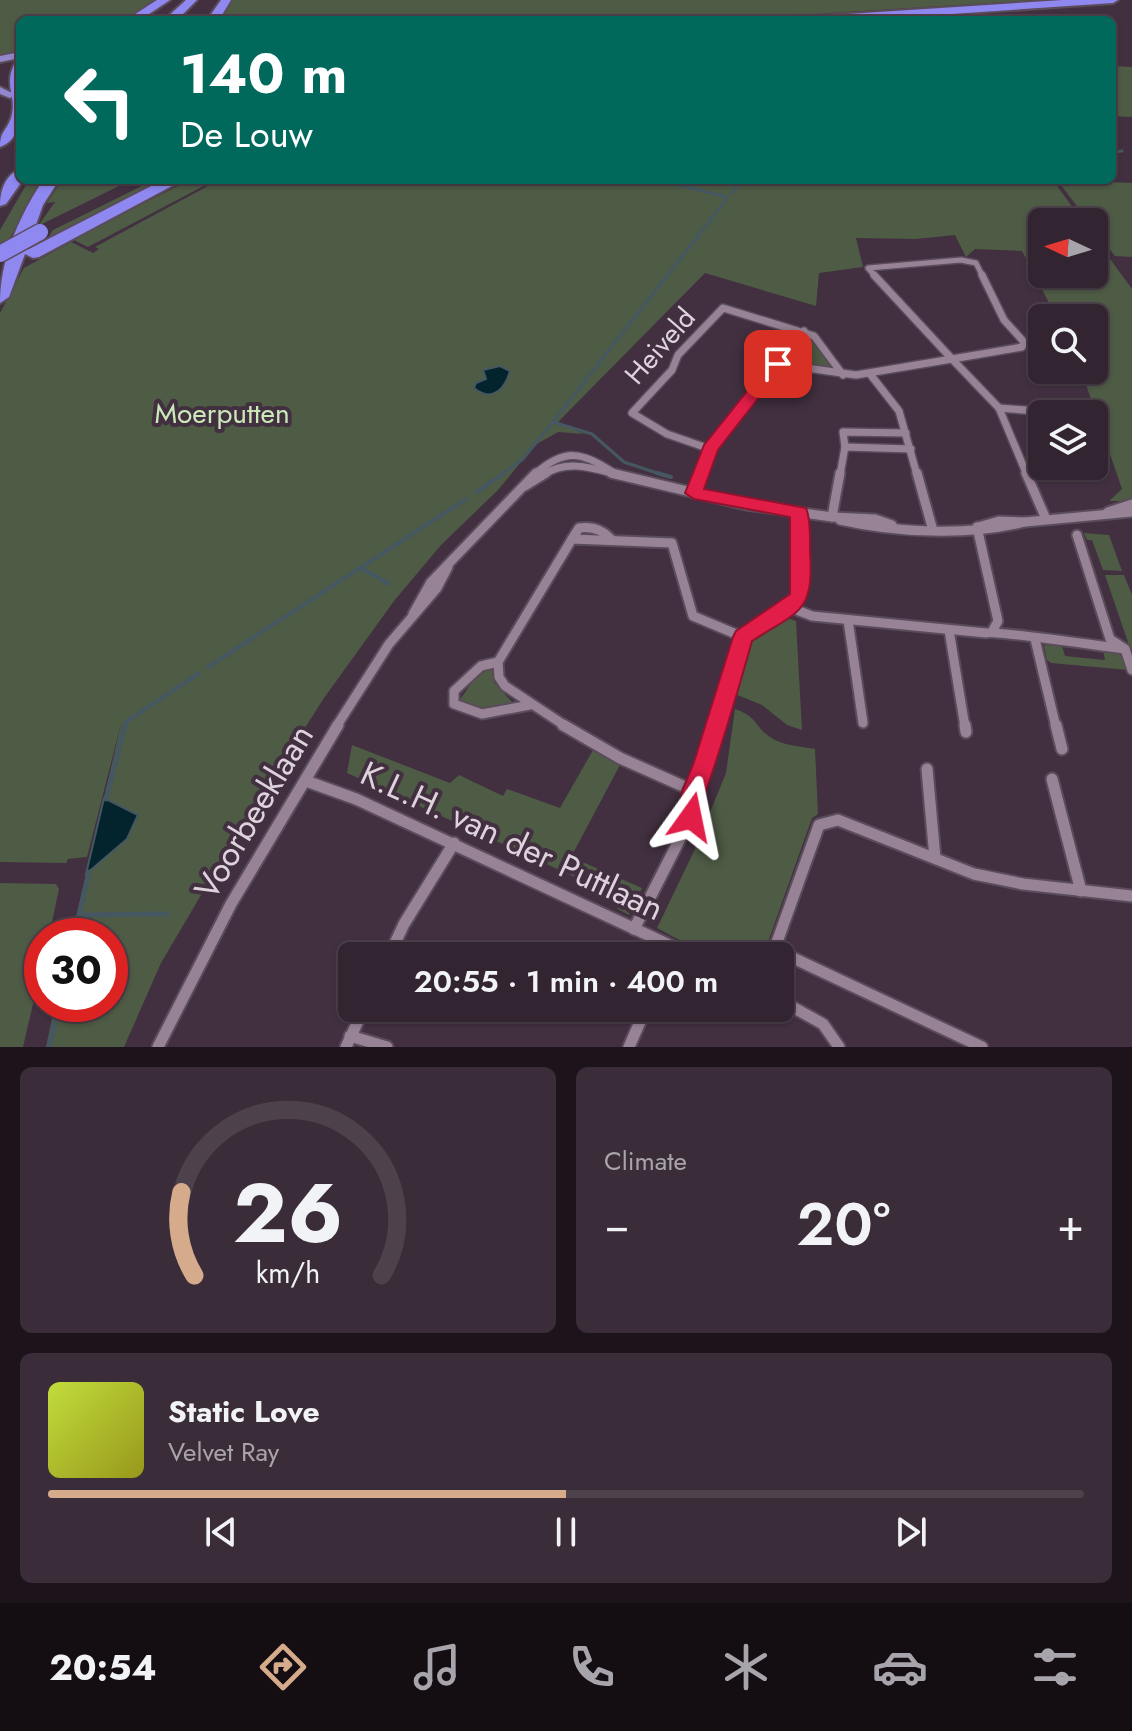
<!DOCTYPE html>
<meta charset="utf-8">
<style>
body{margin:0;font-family:Jost,sans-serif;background:#3a2c38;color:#f1f3f6;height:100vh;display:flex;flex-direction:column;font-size:30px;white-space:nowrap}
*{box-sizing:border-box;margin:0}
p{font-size:26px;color:#a8a4ab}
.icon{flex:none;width:44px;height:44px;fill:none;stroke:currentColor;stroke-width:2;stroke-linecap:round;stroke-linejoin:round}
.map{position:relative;height:1047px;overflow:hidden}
.drawer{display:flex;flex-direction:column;gap:20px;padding:20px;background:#1c141a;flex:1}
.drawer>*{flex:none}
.top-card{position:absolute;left:16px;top:16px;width:1100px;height:168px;border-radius:12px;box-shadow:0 2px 6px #0004,0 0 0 2px #4d414c;background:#00695c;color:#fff;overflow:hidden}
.needle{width:52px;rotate:274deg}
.controls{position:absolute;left:1028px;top:208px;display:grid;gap:16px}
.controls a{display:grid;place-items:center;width:80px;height:80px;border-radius:12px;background:#322430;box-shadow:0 2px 6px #0004,0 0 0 2px #4d414c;font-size:40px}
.speed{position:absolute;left:24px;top:918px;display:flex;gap:16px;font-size:40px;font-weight:700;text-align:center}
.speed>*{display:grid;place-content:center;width:104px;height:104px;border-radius:50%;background:#322430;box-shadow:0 2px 6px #0004,0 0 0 2px #4d414c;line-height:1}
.speed .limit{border:12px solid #d22;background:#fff;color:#111}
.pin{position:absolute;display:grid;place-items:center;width:68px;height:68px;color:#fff;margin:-34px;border-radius:16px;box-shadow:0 4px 12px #0006}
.me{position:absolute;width:88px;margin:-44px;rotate:12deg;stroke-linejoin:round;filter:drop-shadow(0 0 6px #0008)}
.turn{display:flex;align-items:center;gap:28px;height:168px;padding:0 32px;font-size:36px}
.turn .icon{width:104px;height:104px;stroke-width:2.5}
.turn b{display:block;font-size:56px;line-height:68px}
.big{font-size:60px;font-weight:600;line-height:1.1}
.drawer .card{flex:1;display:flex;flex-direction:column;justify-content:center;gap:12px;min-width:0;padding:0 28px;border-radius:12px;background:#3a2c38}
.drawer .dial{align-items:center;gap:0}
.dial svg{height:208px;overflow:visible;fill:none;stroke:#4d414c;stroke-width:7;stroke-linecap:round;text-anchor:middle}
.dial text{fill:#f1f3f6;stroke:none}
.song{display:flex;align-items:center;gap:24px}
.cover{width:96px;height:96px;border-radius:12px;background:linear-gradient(135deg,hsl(70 70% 55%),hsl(60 70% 35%))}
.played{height:8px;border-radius:4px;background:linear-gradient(90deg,#d6ab8b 50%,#4d414c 50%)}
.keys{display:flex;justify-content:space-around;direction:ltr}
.heat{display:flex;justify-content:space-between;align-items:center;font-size:44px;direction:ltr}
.drawer .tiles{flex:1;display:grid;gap:20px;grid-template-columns:1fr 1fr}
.card:last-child{grid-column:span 2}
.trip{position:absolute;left:338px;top:942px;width:456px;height:80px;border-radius:12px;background:#322430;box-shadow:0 2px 6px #0004,0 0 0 2px #4d414c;font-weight:600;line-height:80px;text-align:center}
.dock{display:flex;height:128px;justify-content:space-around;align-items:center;background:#140e13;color:#a8a4ab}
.dock .icon{width:56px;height:56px}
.dock .on{color:#d6ab8b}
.dock b{font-size:36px;color:#f1f3f6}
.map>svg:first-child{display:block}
.green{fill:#4e5b45}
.water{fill:#04242d;stroke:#455862;stroke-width:2}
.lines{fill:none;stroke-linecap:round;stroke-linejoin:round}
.stream-far2{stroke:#455862;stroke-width:3}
.stream-far1{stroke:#455862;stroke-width:4}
.stream{stroke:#455862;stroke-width:5}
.street-far3-casing{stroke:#5b4c5a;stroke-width:8}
.street-far2-casing{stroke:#5b4c5a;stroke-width:10}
.street-far1-casing{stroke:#5b4c5a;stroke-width:13}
.street-casing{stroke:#5b4c5a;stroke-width:15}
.primary-casing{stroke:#5b4c5a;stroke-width:4}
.highway-casing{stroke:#5b4c5a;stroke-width:4}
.street-far3{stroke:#978395;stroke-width:5}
.street-far2{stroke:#978395;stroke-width:7}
.street-far1{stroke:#978395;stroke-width:9}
.street{stroke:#978395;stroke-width:11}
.primary{fill:#9286cc;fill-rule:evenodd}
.highway{fill:#8f88f0;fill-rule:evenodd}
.highway-bridge-casing{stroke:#5b4c5a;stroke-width:19;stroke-linecap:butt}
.highway-bridge{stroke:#8f88f0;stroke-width:16}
.route{fill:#e11d48;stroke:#92132f;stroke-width:2}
.labels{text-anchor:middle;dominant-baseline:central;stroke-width:8;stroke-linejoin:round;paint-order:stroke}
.street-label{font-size:28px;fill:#ded3dd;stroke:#423040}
.park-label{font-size:28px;fill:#cbe8b8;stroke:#423040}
.near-street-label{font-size:34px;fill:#ded3dd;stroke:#423040}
</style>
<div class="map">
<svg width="1132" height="1047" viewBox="0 0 1132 1047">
<rect width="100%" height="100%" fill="#423040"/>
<g class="green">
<polygon points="0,0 155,0 123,20 20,20 20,52 0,57"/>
<polygon points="233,0 1038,0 718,20 220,20"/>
<polygon points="1112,66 1132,67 1132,117 1112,116"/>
<polygon points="29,180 42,180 7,243 0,246 0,230"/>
<polygon points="62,180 80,180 79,186 91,180 131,180 38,226 55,202 47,203"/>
<polygon points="154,180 168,180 46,241 53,230"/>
<polygon points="190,180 215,180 88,247 72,239"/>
<polygon points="219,180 1053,180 1083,222 1042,222 1042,274 1094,274 1094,237 1132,289 1132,501 1109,501 1122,489 1081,370 1094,370 1094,318 1057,318 1022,251 975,249 966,257 955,235 916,239 856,238 863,267 819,273 816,306 705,273 558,422 584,434 558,432 535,445 498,490 441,545 394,601 324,698 234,839 161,963 124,1047 46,1047 55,1004 110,1004 110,936 72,936 86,874 126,839 138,815 104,798 122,720 87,857 68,859 66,863 0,862 0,313 24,268 71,242 93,253 99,249 95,247"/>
<polygon points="1057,180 1132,183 1132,257 1115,256 1094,229 1094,222 1089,222"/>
<polygon points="804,337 810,337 835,369 786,361"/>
<polygon points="1084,533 1109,535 1122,571 1103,570 1092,540 1087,540"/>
<polygon points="1105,575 1124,575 1132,595 1132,654"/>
<polygon points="787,618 796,621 802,730 787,725 762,705 735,694 751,639"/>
<polygon points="1046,645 1062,646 1065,656 1105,660 1103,650 1119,652 1128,670 1051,663 1047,660 1044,646"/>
<polygon points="492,668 494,682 513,703 487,711 459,701 479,672"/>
<path d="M735,709C758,717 754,726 770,737C783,746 800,746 815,749L818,814L812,818L763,956H709L657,928L695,849L726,773Z"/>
<polygon points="352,745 450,783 459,775 503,796 507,789 560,808 593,750 620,765 571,857 642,888 629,915 618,909 612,896 603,890 347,773"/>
<polygon points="0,883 56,884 59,889 49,936 42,936 42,965 23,1047 0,1047"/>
</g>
<g class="water">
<path d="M500,366L510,371C505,389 492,403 474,388L476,383L486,379L483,370Z"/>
<polygon points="104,798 138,815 127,839 86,874"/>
</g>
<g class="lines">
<g class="stream-far2">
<polyline points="1112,152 1122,151"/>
<polyline points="732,193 742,180"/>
<polyline points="553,422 726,200 727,197 671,183 671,180"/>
<polyline points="501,475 523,459 553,422 592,434 624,462 663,475"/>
</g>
<g class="stream-far1">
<polyline points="657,473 671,477"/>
<polyline points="477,492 504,473"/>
<polyline points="361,568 389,584"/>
<polyline points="208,667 466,499"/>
<polyline points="124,727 127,721 199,673"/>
</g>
<g class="stream">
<polyline points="106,799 125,725"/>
<polyline points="79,915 167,914"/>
<polyline points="74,936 89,872"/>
<polyline points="49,1047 59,1004"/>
</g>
<defs>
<polyline id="street-far3" points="876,277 868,268 961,260 976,263 983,277"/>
<g id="street-far2">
<polyline points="874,275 952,359"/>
<polyline points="952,359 999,408 1027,475"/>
<polyline points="952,359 1022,347 1024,342 1004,320 982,275"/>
<polyline points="778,364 856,375 952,359"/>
<polyline points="870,374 899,411 917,475"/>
<polyline points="999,408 1073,414"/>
<polyline points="845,447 843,432 906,433"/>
<polyline points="710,449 667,434 632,413 672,370 678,355 723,308 814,336 843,375"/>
<path d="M534,475C564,448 582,451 614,473"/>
<path d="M543,475C568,459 592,468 619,475"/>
<polyline points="701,475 710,449 804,331"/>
<polyline points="840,475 845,447 911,449"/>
</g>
<g id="street-far1">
<polyline points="611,473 746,505 832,517 875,519 892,525"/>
<polyline points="917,473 932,527"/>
<polyline points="1026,473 1046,519"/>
<polyline points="525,486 546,473"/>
<polyline points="694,493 701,473"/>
<polyline points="1108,512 1132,504"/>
<polyline points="832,517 840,473"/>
<path d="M840,520C897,533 968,536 1025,522"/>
<polyline points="977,527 998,621 993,630"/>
<polyline points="978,527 999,521 1025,522 1132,512"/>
<polyline points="1077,535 1110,639 1125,649 1132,670"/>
<path d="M572,539L579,528C592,526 602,529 611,539"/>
<path d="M789,607L812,616L986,633C994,630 1106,647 1125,649"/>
<polyline points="413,614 431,582 536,473"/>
<polyline points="848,620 863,723"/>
<polyline points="949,630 965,727"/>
<polyline points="1035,639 1056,727"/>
<polyline points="498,662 481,666 454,691 454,704 482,714 530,705"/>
<polyline points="336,727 389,644 437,588 448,567"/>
<polyline points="567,727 505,686 499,677 498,662 572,539 672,543 693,616 743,637"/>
<polyline points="715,727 743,637 789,607 800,596 799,512"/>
</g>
<g id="street">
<polyline points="563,725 620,758 694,791"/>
<polyline points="965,725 966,732"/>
<polyline points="1056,725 1062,749"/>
<polyline points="927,769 935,858"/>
<polyline points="1052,779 1081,891"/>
<polyline points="306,781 356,799 693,956"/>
<polyline points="634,929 691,817 694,791 715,725"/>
<polyline points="774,949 982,1047"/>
<polyline points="389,956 404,924 454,843"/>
<polyline points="772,956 819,825 838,820 974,874 1023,884 1132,896"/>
<polyline points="780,1000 823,1024 839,1047"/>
<polyline points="350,1036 387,1047"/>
<polyline points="158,1047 231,904 338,725"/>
<polyline points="346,1047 364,1008"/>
<polyline points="629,1047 646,1008"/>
</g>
<g id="primary">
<polygon points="20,52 20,58 0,62 0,56"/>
<polygon points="0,87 16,95 10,98 0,94"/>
</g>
<g id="highway">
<polygon points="157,0 170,0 140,20 126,20"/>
<polygon points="186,0 197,0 177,20 164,20"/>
<polygon points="221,0 231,0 219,20 207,20"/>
<polygon points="1063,0 1118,0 1113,3 864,20 750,20 756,17 833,15"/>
<path d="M20,60C20,86 31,136 0,147C0,131 6,132 11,118C18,96 2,85 16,61Z"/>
<path d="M20,169V180H23L6,204L0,206C0,191 5,175 20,169Z"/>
<path d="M43,180H59L43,205L27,250L163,180H183L39,257L33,258L25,254L9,297L0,303C0,259 19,217 43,180Z"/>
</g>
</defs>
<use href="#street-far3" class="street-far3-casing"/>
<use href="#street-far2" class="street-far2-casing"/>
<use href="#street-far1" class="street-far1-casing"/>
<use href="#street" class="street-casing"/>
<use href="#primary" class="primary-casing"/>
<use href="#highway" class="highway-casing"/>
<use href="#street-far3" class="street-far3"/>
<use href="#street-far2" class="street-far2"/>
<use href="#street-far1" class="street-far1"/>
<use href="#street" class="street"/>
<use href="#primary" class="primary"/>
<use href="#highway" class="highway"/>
<defs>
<polyline id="highway-bridge" points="0,254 40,232"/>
</defs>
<use href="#highway-bridge" class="highway-bridge-casing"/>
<use href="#highway-bridge" class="highway-bridge"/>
</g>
<path class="route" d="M778,359L785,364L718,450L704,489L806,508C811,520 810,538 810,551C814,613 800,610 752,641C738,691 724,739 707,788C703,800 705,813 700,825L691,828L683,825L679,817L682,791L693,765L733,637L736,631L790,594V517L694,499L685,493L704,445L772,360Z"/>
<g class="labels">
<g class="street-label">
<text transform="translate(660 346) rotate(-49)">Heiveld</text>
</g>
<g class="park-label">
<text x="222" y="413">Moerputten</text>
</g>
<g class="near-street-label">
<text transform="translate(254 812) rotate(-59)">Voorbeeklaan</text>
<text transform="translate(512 841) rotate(25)">K.L.H. van der Puttlaan</text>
</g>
</g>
</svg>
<div class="controls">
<a><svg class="needle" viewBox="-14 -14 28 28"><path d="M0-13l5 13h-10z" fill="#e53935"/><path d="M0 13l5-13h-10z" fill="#a8a4ab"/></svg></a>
<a><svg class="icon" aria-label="search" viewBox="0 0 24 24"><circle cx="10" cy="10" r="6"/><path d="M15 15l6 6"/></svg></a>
<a><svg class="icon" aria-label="layers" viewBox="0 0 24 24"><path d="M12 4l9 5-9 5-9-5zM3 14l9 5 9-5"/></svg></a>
</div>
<div class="speed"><div class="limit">30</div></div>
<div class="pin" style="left:778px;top:364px;background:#d93025"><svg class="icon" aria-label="arrive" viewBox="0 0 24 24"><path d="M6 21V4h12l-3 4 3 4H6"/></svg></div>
<svg class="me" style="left:691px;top:817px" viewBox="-20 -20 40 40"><path d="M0-17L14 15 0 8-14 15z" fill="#e11d48" stroke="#fff" stroke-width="4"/></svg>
<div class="trip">20:55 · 1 min · 400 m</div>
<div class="top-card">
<div class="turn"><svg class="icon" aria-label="left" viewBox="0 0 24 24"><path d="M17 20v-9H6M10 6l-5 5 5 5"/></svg><div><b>140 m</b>De Louw</div></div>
</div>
</div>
<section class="drawer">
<div class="tiles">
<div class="card dial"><svg viewBox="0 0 100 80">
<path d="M14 69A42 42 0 1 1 86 69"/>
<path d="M14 69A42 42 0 0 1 9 37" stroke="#d6ab8b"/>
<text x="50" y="56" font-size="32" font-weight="700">26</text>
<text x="50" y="72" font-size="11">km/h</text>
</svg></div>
<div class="card"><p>Climate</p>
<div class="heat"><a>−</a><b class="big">20°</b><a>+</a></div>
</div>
<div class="card">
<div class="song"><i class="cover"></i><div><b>Static Love</b><p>Velvet Ray</p></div></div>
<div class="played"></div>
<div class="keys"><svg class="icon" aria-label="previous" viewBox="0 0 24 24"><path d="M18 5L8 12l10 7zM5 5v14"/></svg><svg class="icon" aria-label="pause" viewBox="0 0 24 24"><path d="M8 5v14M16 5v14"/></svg><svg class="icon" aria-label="next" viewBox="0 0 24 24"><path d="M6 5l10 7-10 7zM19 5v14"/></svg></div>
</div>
</div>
</section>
<nav class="dock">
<b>20:54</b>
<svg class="icon on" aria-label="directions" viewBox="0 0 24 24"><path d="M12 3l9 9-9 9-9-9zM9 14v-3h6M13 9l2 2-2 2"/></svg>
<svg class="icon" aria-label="music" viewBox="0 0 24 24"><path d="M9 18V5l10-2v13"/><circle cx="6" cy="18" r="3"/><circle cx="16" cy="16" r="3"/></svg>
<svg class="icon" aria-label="phone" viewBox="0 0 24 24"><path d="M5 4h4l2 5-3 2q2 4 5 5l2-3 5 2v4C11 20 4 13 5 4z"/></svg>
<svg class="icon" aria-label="climate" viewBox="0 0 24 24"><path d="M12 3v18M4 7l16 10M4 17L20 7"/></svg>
<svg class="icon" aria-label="car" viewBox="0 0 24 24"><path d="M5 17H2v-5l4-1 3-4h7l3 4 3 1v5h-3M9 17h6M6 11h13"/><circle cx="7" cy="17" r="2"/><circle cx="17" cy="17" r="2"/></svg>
<svg class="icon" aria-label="filters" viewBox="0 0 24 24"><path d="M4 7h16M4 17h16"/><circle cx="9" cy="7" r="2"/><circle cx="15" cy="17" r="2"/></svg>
</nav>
